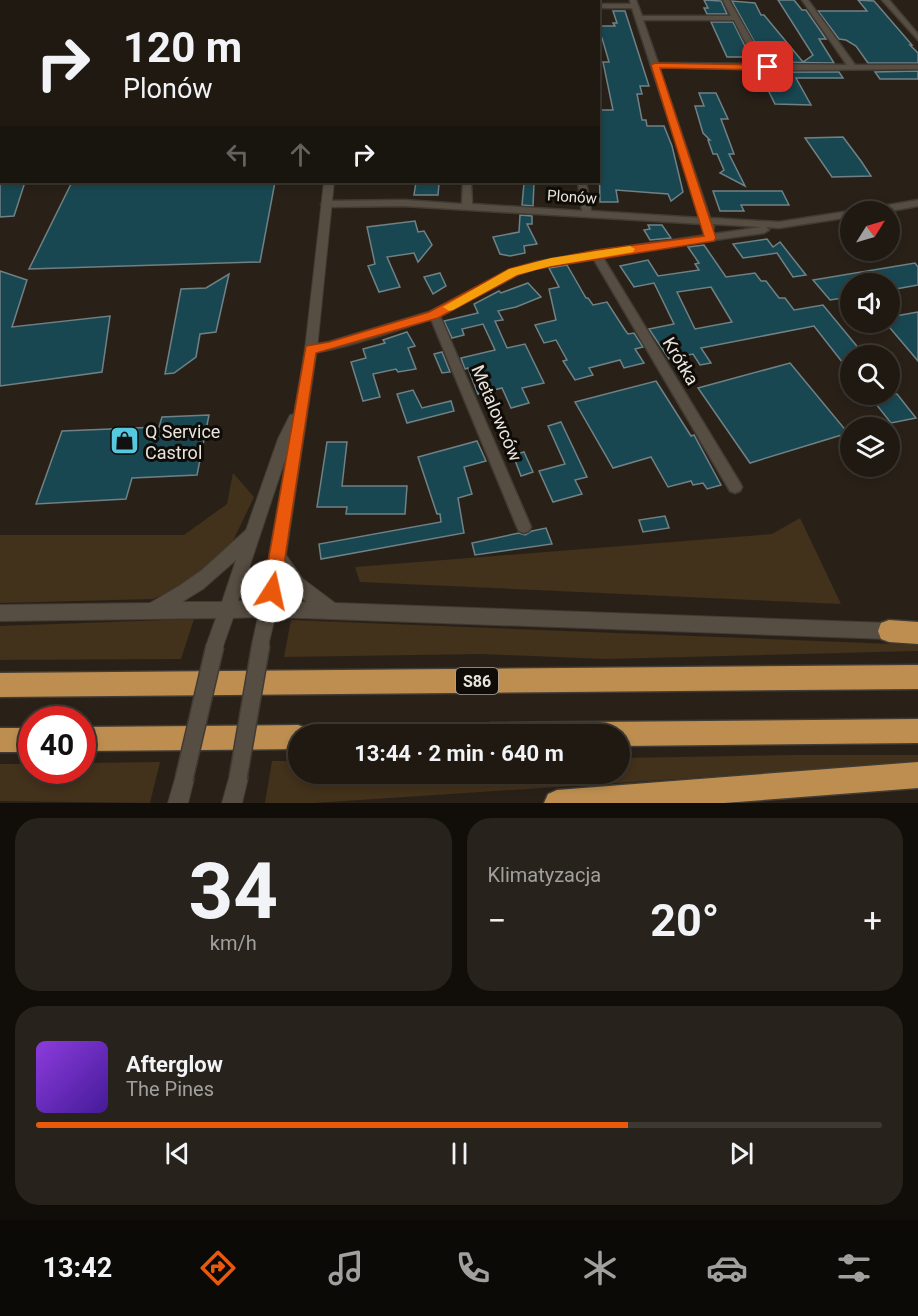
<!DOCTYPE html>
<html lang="pl">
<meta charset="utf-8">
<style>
body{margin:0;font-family:Roboto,sans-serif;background:#27221b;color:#f1f3f6;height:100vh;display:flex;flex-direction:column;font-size:22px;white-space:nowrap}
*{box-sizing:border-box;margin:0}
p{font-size:20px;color:#a1a09f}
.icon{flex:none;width:33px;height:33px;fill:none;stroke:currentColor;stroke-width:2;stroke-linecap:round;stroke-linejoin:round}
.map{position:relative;height:803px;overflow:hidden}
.details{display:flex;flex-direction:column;gap:15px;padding:15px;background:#110e0a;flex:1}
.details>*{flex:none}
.top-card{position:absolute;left:0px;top:0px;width:600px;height:183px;box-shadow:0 3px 9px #0003,0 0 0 2px #3c3832;background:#1f1912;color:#f1f3f6;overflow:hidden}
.needle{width:39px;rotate:53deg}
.buttons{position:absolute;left:840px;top:201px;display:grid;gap:12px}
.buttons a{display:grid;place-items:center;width:60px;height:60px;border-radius:50%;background:#1f1912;box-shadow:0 3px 9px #0003,0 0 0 2px #3c3832;font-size:30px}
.speed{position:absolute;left:18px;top:706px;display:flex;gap:12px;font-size:30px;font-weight:700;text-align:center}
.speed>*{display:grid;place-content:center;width:78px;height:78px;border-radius:50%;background:#1f1912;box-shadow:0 3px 9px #0003,0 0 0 2px #3c3832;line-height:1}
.speed .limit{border:9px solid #d22;background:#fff;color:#111}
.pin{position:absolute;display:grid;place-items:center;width:51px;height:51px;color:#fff;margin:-26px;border-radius:12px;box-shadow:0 3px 9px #0006}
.me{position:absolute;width:66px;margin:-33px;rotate:10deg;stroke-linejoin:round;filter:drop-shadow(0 0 4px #0008)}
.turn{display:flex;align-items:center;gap:21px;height:126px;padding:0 24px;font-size:27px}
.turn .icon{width:78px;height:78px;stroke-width:2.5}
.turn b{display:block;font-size:42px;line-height:51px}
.lanes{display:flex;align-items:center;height:57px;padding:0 24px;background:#0003;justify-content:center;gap:30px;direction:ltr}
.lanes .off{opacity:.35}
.big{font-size:45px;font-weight:700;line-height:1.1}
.details .card{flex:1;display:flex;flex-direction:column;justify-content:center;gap:9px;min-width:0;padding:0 21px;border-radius:24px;background:#27221b}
.details .dial{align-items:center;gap:0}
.dial b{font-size:78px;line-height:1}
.song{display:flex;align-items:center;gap:18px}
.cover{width:72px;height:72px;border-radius:9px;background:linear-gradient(135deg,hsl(270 70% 55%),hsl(260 70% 35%))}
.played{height:6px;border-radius:3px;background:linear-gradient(90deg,#ea580c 70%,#3c3832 70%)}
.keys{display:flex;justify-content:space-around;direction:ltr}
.heat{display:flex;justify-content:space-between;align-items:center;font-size:33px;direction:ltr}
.details .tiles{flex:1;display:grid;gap:15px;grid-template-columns:1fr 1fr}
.card:last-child{grid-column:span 2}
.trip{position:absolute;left:288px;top:724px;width:342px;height:60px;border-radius:30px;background:#1f1912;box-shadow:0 3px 9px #0003,0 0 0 2px #3c3832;font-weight:700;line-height:60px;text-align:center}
.tab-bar{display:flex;height:96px;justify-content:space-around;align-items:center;background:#0c0a07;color:#a1a09f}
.tab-bar .icon{width:42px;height:42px}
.tab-bar .selected{color:#ea580c}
.tab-bar b{font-size:27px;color:#f1f3f6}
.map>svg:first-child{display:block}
.green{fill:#42311b}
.building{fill:#194751;stroke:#708185;stroke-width:1.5;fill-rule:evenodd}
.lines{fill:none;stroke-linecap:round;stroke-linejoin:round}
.minor-casing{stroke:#413b34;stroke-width:3}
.tertiary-casing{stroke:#413b34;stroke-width:2}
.motorway-casing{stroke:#413b34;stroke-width:3}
.minor{fill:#574e43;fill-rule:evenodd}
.tertiary{fill:#574e43;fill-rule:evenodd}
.motorway{fill:#bd8e50;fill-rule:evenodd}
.tertiary-bridge-casing{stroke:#413b34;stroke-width:20;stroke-linecap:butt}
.tertiary-bridge{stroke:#574e43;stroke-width:17}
.route{fill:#ea580c;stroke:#983908;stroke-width:1.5}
.slow{fill:#f59e0b}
.labels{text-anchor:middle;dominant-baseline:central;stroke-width:6;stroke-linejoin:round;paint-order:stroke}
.far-street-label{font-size:15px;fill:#e9e4dd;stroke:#0f0c08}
.shield{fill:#0f0c08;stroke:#a8a39d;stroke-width:1.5}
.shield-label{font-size:16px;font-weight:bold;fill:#e9e4dd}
.street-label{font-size:18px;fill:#e9e4dd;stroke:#0f0c08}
.poi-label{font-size:18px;fill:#e9e4dd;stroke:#0f0c08;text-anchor:start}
</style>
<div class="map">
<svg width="918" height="803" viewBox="0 0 918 803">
<rect width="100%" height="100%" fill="#292118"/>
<g class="green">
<polygon points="233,473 254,497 232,543 191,582 153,599 0,603 0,535 184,535 227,504"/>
<polygon points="800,518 841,604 360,582 355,567 772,534"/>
<polygon points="194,619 181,659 0,660 0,626"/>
<polygon points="291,620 918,645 918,651 606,659 482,654 284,657"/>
<polygon points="793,755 918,755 918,763 314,803 265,803 272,761 298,761 298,774 620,774 620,758"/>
<polygon points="160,762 150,803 0,801 0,764 31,764 32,771 82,771 83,763"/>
</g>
<g class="building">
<polygon points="704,0 721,1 727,14 707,14 704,8 708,8"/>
<polygon points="778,0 794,0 802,10 806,10 826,39 819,39 834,63 754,62 752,57 727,57 711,22 733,22 750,56 761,54 732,1 755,3 761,15 764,15 803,62 813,55"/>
<polygon points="858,0 874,1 912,45 910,45 918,53 918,63 868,63 856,46 846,40 839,39 818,11 867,11"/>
<polygon points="613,11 625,11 649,86 640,86 642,94 637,94 642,120 646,120 647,126 664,126 672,146 683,192 671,201 668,194 616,190 618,202 600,202 598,110 613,110 603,62 609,62 602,38 598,38 598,26 615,26 613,23 617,23"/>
<polygon points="918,71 918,79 880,79 875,72"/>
<polygon points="759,72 839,72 843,78 796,78 811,105 775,104"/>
<polygon points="699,93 716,93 728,119 721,119 734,154 729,154 745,186 720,173 724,170 717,154 713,154 708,140 710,140 703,133 695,106 704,106"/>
<polygon points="843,137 861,161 871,176 832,177 805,138"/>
<polygon points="0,182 25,182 14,216 0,217"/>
<polygon points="72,182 275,182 260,262 29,269"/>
<polygon points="416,182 439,184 438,195 414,195"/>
<polygon points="524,183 534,183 533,206 522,205"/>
<polygon points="713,191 782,191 789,205 741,205 744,211 720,211"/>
<polygon points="520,215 532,216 532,224 527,224 537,244 524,246 525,253 510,256 500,254 493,237 519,232"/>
<polygon points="415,221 418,232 424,231 432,245 418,262 414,253 387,257 400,287 379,292 368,266 375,264 367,227"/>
<polygon points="648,225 662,225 671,238 650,240 644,230 650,229"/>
<polygon points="767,239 773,247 780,242 806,275 793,277 777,253 743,258 733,244"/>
<path d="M704,245L726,277L755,273L761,281H766L779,298H785L794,310L823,305L865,356H850V372L814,326L701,348L711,363L700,365L693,354L669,359L649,329L674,324L658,291L654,283L634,287L620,266L648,260L658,276L699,270L695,264L699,263L688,247ZM711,287L732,322L695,329L677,292Z"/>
<polygon points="915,263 918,267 918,285 890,290 890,284 850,284 850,297 830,300 813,280"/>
<polygon points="567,265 586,298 588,298 593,305 607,302 625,330 628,334 634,333 643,347 635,349 644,363 624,368 620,360 589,368 593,375 575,380 563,361 567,360 556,340 544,343 535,325 556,320 549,289 559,287 549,268"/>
<polygon points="0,271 27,280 12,327 110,316 102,372 0,386"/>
<polygon points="440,273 446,286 433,294 424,277"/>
<polygon points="229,274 216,332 200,334 196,357 174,373 165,374 181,289 206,288"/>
<polygon points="528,283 541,297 516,307 498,311 503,320 495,321 507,348 525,344 544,383 522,388 529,403 511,408 502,388 478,394 468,368 465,369 461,358 495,350 483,324 462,329 464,335 452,338 444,321 478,313 474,304 499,291 501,293"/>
<polygon points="918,312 918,361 890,328 890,317"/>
<polygon points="407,332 415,346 408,348 416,369 398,372 396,369 373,374 380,397 363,401 351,362 366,358 363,349 385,343 383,340"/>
<polygon points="442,352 450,372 442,373 434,354"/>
<polygon points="790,363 848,433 750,463 698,388"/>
<polygon points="656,381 691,436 694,435 721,485 707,489 703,483 693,485 691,481 668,487 651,457 613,468 575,402"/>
<polygon points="413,390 422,408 451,401 454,411 407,423 397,394"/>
<polygon points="868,394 897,394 916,418 891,423"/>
<polygon points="209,415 197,475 132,478 126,499 36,504 62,431 159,427 162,417"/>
<polygon points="561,422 587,477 575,480 582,494 553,502 539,471 565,464 548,426"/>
<polygon points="477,441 486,461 464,467 472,494 458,498 464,533 321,559 319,544 441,522 440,514 437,514 418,457"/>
<polygon points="327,442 347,442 342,486 407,486 405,514 346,514 347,507 317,507"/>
<polygon points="524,452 533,472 521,476 513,455"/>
<polygon points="665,516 669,528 643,532 639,520"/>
<polygon points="546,528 552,544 475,555 472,543 519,533 525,535 532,531"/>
</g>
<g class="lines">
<defs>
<g id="minor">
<polygon points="0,0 7,0 0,4"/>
<path d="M630,0H636L642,16H731L723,0H729L759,53L752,55L734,20H643L658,63L847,65L802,0H808L855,65H918V69L788,70L659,67L710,218L779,222L850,211L852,212L850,217L779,228L766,227L769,230L764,233L602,256L740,483L742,487L740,491L735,493L730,491L593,258L537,268L518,274L440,316L531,527L529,531L524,533L519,531L517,527L431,319C408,326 325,356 307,352L305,349L307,346L329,342L429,312L510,270L536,262L596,251L762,227L713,224L714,228L709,231L706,230L703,224L404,206L326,207L321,204L326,201L404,200L462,204L463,182H471L472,204L582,211L578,182H586L591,211L701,218L632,8H598V4H631Z"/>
<polygon points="882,0 889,0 918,34 918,40"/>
<polygon points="918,200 918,206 885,212 861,212 865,209"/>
</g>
<g id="tertiary">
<rect x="356" y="0" width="8" height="2"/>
<path d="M324,182H334L317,349L286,555L303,579L335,603L889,623L895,625L898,631L895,637L889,639L275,617L267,650L261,653L255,650L252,644L258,617L233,618L221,652L215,655L209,652L206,646L216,618L0,621V605L150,603L179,586L202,570L246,530L278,439L290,415L294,414L305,349ZM287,454L261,601H238ZM236,560L222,602H182L203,589ZM282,576L291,591L307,602L278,601Z"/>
<polygon points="238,768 245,771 248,778 242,803 222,803 231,771"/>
<polygon points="184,769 191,772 194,779 188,803 168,803 177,772"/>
</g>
<g id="motorway">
<polygon points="889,620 918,622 918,644 889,642 881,639 878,631 881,623"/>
<polygon points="918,665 918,689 0,697 0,673"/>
<polygon points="918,719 918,743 620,746 620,735 479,735 482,726 491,723"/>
<polygon points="298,725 307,728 310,735 298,735 298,749 82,751 82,727"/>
<rect x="0" y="728" width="32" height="24"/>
<polygon points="918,762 918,788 724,803 544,803 548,794 557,790"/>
</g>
</defs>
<use href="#minor" class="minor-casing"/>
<use href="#tertiary" class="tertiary-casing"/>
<use href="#motorway" class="motorway-casing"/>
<use href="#minor" class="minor"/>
<use href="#tertiary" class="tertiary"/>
<use href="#motorway" class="motorway"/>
<defs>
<g id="tertiary-bridge">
<polyline points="238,778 261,644"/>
<polyline points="184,779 215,646"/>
</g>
</defs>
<use href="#tertiary-bridge" class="tertiary-bridge-casing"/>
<use href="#tertiary-bridge" class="tertiary-bridge"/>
</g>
<polygon class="route" points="655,63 768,65 773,67 768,70 660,68 716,238 714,241 537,269 518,275 438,318 316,353 280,591 277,597 272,599 266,597 263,591 306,346 329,342 429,312 509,269 532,263 596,250 704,236 651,65"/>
<polygon class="slow" points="630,246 635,249 633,252 551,266 517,275 453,310 449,311 443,307 509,269 551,258"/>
<defs>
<symbol id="shop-square" viewBox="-11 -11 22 22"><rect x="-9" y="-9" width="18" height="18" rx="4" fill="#56c9e1" stroke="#0f0c08"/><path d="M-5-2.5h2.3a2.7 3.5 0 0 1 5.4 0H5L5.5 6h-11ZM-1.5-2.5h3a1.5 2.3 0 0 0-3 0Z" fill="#111"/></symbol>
</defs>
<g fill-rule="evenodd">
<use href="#shop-square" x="108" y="424" width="33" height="33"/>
</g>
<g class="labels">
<g class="far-street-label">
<text transform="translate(572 197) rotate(4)">Plonów</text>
</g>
<rect class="shield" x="456" y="668" width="42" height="26" rx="4.5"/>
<g class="shield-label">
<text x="477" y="681">S86</text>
</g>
<g class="street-label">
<text transform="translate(681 361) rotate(59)">Krótka</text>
<text transform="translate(497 413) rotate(67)">Metalowców</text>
</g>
<g class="poi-label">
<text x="145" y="431">Q Service<tspan x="145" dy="21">Castrol</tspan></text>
</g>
</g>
</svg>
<div class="buttons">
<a><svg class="needle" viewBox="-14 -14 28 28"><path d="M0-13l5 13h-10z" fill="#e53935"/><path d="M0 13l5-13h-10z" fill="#a1a09f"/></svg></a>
<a><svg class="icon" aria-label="sound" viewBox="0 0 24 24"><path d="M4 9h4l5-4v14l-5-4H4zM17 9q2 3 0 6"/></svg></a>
<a><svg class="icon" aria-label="search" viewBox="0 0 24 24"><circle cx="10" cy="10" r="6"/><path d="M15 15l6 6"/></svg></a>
<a><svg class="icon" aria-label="layers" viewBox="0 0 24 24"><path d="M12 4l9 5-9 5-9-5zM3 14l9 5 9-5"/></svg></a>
</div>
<div class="speed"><div class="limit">40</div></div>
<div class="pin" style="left:768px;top:67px;background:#d93025"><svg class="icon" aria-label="arrive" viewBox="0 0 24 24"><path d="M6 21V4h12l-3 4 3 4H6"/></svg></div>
<svg class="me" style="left:272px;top:591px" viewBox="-20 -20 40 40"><circle r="19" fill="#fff"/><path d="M0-13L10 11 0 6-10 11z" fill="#ea580c"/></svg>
<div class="trip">13:44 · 2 min · 640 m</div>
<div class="top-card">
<div class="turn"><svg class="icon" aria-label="right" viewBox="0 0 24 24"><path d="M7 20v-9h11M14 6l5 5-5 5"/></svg><div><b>120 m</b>Plonów</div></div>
<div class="lanes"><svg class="icon off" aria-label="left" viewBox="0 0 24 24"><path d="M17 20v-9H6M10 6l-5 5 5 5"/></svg><svg class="icon off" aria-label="ahead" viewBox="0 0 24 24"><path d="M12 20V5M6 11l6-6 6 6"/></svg><svg class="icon" aria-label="right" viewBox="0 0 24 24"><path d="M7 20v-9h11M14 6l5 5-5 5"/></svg></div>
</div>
</div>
<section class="details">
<div class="tiles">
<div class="card dial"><b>34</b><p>km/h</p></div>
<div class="card"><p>Klimatyzacja</p>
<div class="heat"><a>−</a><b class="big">20°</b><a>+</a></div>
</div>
<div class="card">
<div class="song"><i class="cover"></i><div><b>Afterglow</b><p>The Pines</p></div></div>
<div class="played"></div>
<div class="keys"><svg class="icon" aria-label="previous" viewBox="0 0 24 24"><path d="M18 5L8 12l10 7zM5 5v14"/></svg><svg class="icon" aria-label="pause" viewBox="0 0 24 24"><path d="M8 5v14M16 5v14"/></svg><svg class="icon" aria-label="next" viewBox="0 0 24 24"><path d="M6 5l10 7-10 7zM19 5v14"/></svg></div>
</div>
</div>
</section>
<nav class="tab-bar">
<b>13:42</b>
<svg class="icon selected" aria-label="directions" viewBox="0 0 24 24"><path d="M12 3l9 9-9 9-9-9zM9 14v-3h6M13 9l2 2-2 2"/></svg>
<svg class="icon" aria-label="music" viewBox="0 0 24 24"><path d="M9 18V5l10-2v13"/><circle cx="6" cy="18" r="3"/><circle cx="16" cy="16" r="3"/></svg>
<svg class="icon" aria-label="phone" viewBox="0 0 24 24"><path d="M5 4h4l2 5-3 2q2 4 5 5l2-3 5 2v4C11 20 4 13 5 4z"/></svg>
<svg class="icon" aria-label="climate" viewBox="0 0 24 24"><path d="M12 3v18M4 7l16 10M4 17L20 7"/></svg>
<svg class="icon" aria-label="car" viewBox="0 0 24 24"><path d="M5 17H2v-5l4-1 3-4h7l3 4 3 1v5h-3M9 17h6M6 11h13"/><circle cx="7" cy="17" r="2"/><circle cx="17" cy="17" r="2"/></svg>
<svg class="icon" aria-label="filters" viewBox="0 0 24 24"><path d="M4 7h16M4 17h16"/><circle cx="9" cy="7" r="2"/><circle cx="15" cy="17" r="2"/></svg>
</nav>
